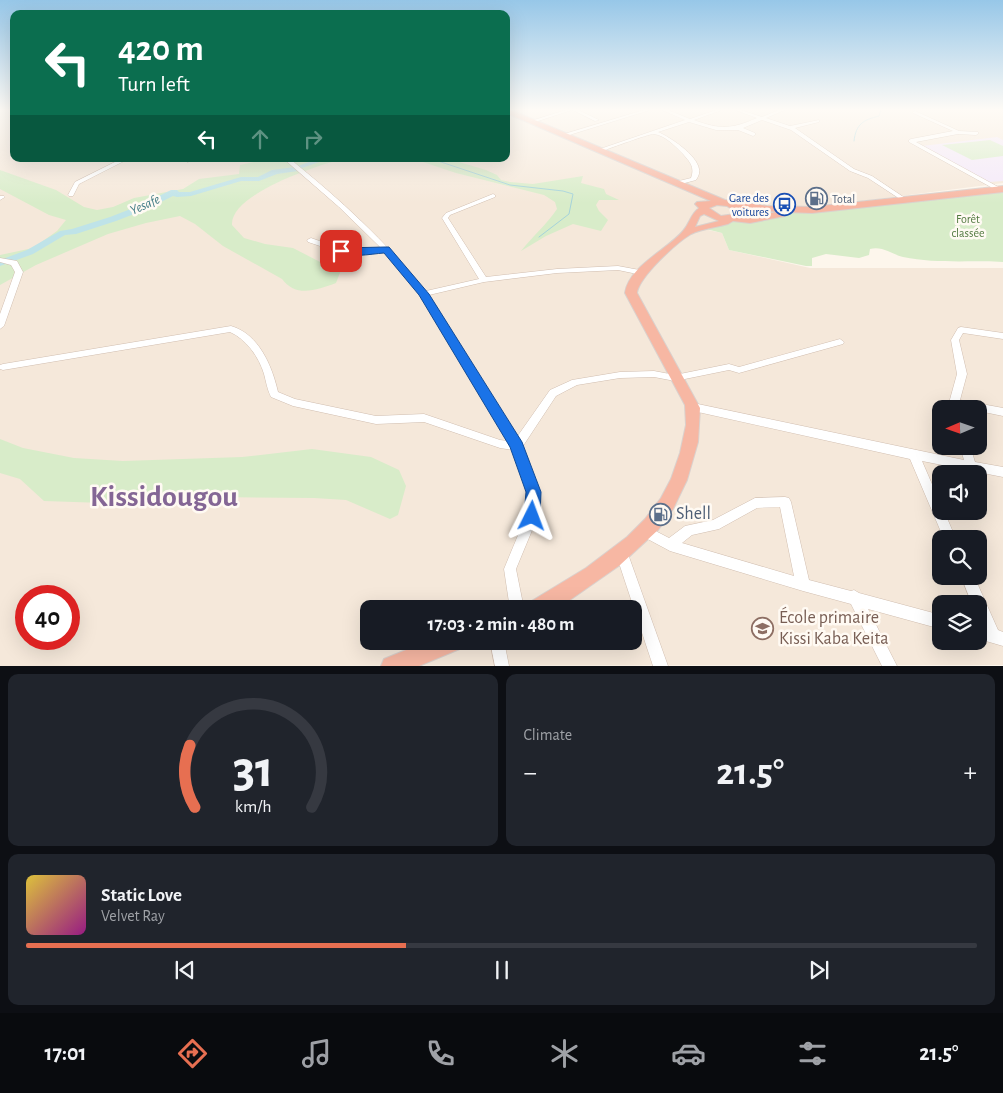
<!DOCTYPE html>
<meta charset="utf-8">
<style>
body{margin:0;font-family:"Alegreya Sans",sans-serif;background:#20242c;color:#f1f3f6;height:100vh;display:flex;flex-direction:column;font-size:19px;white-space:nowrap}
*{box-sizing:border-box;margin:0}
p{font-size:16px;color:#9ea1a6}
.icon{flex:none;width:28px;height:28px;fill:none;stroke:currentColor;stroke-width:2;stroke-linecap:round;stroke-linejoin:round}
.map{position:relative;height:666px;overflow:hidden}
.side{display:flex;flex-direction:column;gap:8px;padding:8px;background:#0d0f14;flex:1}
.side>*{flex:none}
.top-card{position:absolute;left:10px;top:10px;width:500px;height:152px;border-radius:10px;box-shadow:0 5px 20px #0002;background:#0b6e4f;color:#fff;overflow:hidden}
.needle{width:32px;rotate:268deg}
.buttons{position:absolute;left:932px;top:400px;display:grid;gap:10px}
.buttons a{display:grid;place-items:center;width:55px;height:55px;border-radius:10px;background:#171b24;box-shadow:0 5px 20px #0002;font-size:25px}
.speed{position:absolute;left:15px;top:585px;display:flex;gap:10px;font-size:25px;font-weight:700;text-align:center}
.speed>*{display:grid;place-content:center;width:65px;height:65px;border-radius:50%;background:#171b24;box-shadow:0 5px 20px #0002;line-height:1}
.speed .limit{border:8px solid #d22;background:#fff;color:#111}
.pin{position:absolute;display:grid;place-items:center;width:42px;height:42px;color:#fff;margin:-21px;border-radius:10px;box-shadow:0 2px 8px #0006}
.me{position:absolute;width:55px;margin:-28px;rotate:3deg;stroke-linejoin:round;filter:drop-shadow(0 0 4px #0008)}
.turn{display:flex;align-items:center;gap:18px;height:105px;padding:0 25px;font-size:22px}
.turn .icon{width:65px;height:65px;stroke-width:2.5}
.turn b{display:block;font-size:35px;line-height:42px}
.lanes{display:flex;align-items:center;height:48px;padding:0 25px;background:#0003;justify-content:center;gap:25px;direction:ltr}
.lanes .off{opacity:.35}
.big{font-size:38px;font-weight:700;line-height:1.1}
.side .card{flex:1;display:flex;flex-direction:column;justify-content:center;gap:8px;min-width:0;padding:0 18px;border-radius:10px;background:#20242c}
.side .dial{align-items:center;gap:0}
.dial svg{height:130px;overflow:visible;fill:none;stroke:#363941;stroke-width:7;stroke-linecap:round;text-anchor:middle}
.dial text{fill:#f1f3f6;stroke:none}
.song{display:flex;align-items:center;gap:15px}
.cover{width:60px;height:60px;border-radius:8px;background:linear-gradient(135deg,hsl(50 70% 55%),hsl(310 70% 35%))}
.played{height:5px;border-radius:2px;background:linear-gradient(90deg,#e76f51 40%,#363941 40%)}
.keys{display:flex;justify-content:space-around;direction:ltr}
.heat{display:flex;justify-content:space-between;align-items:center;font-size:28px;direction:ltr}
.side .tiles{flex:1;display:grid;gap:8px;grid-template-columns:1fr 1fr}
.card:last-child{grid-column:span 2}
.trip{position:absolute;left:360px;top:600px;width:282px;height:50px;border-radius:10px;background:#171b24;box-shadow:0 5px 20px #0002;font-weight:700;line-height:50px;text-align:center}
.dock{display:flex;height:80px;justify-content:space-around;align-items:center;background:#090b0e;color:#9ea1a6}
.dock .icon{width:35px;height:35px}
.dock .active{color:#e76f51}
.dock b{font-size:22px;color:#f1f3f6}
.map>svg:first-child{display:block}
.residential{fill:#f5e8da;fill-rule:evenodd}
.education{fill:#f3e8fa}
.green{fill:#d8ecc9}
.lines{fill:none;stroke-linecap:round;stroke-linejoin:round}
.stream{stroke:#a5d3da;stroke-width:1}
.river{fill:#bfe3e8;fill-rule:evenodd}
.minor-casing{stroke:#d1beb0;stroke-width:1}
.highway-casing{stroke:#dad1cd;stroke-width:2}
.minor{fill:#fff;fill-rule:evenodd}
.highway{fill:#f7b7a3;fill-rule:evenodd}
.route{fill:#1a73e8;stroke:#114b97}
.labels{text-anchor:middle;dominant-baseline:central;stroke-width:5;stroke-linejoin:round;paint-order:stroke}
.far-transit-label{font-size:12px;fill:#164399;stroke:#fffaf3;text-anchor:end}
.far-service-label{font-size:12px;fill:#4e5e75;stroke:#fffaf3;text-anchor:start}
.far-park-label{font-size:12px;fill:#537a41;stroke:#fffaf3}
.far-water-label{font-size:14px;font-style:italic;fill:#437c86;stroke:#fffaf3}
.near-service-label{font-size:18px;fill:#4e5e75;stroke:#fffaf3;text-anchor:start}
.near-education-label{font-size:18px;fill:#785e54;stroke:#fffaf3;text-anchor:start}
.near-town-label{font-size:30px;font-weight:bold;fill:#846695;stroke:#fffaf3}
</style>
<div class="map">
<svg width="1003" height="666" viewBox="0 0 1003 666">
<rect width="100%" height="100%" fill="#fdf6ec"/>
<path class="residential" d="M0,110H14V159H506V110H1003V183L791,210L699,228L722,233L729,250L810,268H1003V665L0,666ZM941,409H979V446H941ZM941,474H979V511H941ZM941,539H979V576H941ZM26,596H69V639H26ZM941,604H979V641H941ZM369,609H634V641H369Z"/>
<polygon class="education" points="997,137 1003,140 1003,181 989,182 922,146"/>
<g class="green">
<polygon points="990,140 1003,146 1003,156 972,160 942,145"/>
<path d="M267,159H343C318,165 230,194 232,225L244,238L265,244L293,248L324,264L341,270L336,283C317,290 296,298 282,279L223,246L195,224L180,216L146,223L108,234L36,265L0,285V255L33,248L57,231L66,220L49,215L0,189V170L56,190L84,207L97,210L113,207L134,198L183,189L199,179L239,174L240,165Z"/>
<path d="M414,159H449L486,170L497,175L501,180L510,182L533,184L583,176L581,183L604,189L606,194L619,200H599L596,205L599,211L608,220L601,231L573,224L546,236L521,251C533,236 547,224 557,209L555,202L544,195L456,173Z"/>
<path d="M1003,188V262C969,260 936,264 903,257C891,254 883,246 870,249L869,255L859,258L826,254L812,258V266H806L729,250L722,233L698,227L774,213Z"/>
<polygon points="0,439 23,448 74,458 123,461 242,457 312,449 371,457 399,470 406,486 398,515 390,519 346,500 314,498 214,497 134,504 44,501 20,479 0,473"/>
</g>
<g class="lines">
<g class="stream">
<path d="M854,141C856,124 863,120 879,116L881,110"/>
<polyline points="432,159 510,185 563,191 573,194 569,214 539,237"/>
</g>
<g class="river">
<polygon points="317,159 328,159 302,168 298,166"/>
<polygon points="295,167 298,167 298,171 277,174 259,181 241,181 191,196 177,197 173,196 147,209 116,221 76,234 65,235 33,254 0,266 0,260 27,250 60,231 72,229 110,217 141,205 171,190 177,190 179,192 190,192 241,177 258,177 272,170"/>
</g>
<defs>
<g id="minor">
<polygon points="566,110 572,110 535,122 531,121"/>
<polygon points="573,110 578,110 599,120 595,121"/>
<polygon points="644,110 650,110 566,136 561,135"/>
<path d="M662,110H668L690,119L716,110H722L694,120C721,130 731,129 757,118L735,110H741L762,117L779,110H785L766,118L790,126L819,120V122L795,128L854,169L872,176L908,200L903,201L868,178L850,171L791,130L762,120L743,128L755,133V135L753,136L738,130H716L689,122L658,132C670,137 697,155 699,169C700,173 698,177 696,180L677,185L674,183L675,182L691,178C695,167 690,162 683,154C675,146 666,136 654,134C648,134 611,148 602,151L597,150L685,120Z"/>
<polygon points="915,111 959,131 978,132 978,134 976,135 958,134 916,142 1002,189 1002,191 998,191 909,142 909,140 911,139 953,131 913,113 913,112"/>
<polygon points="121,159 128,159 79,184 73,196 69,196 68,195 75,182"/>
<polygon points="183,159 190,159 191,160 188,162"/>
<path d="M284,159H290C340,199 386,242 426,291L479,279L442,218L446,213L493,194L495,195V197L450,215L448,218L486,277L557,269L618,266L645,271L646,273L642,275L618,270L557,273L484,282L429,295L517,437L550,390L572,380L620,372L654,371L675,375L729,364L739,367L840,339L844,342L843,344L739,373L729,370L675,381L654,377L620,378L577,385L556,396L523,446L539,492L538,516L516,569L524,609H510L504,569L526,516L527,492L513,450L500,448L424,422L376,424L293,406L271,397C267,389 266,381 264,374C259,357 246,339 230,332L3,370L0,369V365L3,364L231,326C259,334 272,366 278,392L295,399L376,416L424,414L500,440L508,441L421,295L384,251L357,254L341,253L308,242L307,240L311,238L342,249L357,250L380,247L339,207Z"/>
<polygon points="0,196 4,196 5,197 0,200"/>
<polygon points="0,258 17,261 23,272 4,326 0,329 0,314 15,272 11,265 0,262"/>
<polygon points="961,327 1003,333 1003,339 963,333 959,340 967,374 960,400 1003,408 1003,416 979,411 979,409 950,409 949,403 957,374 951,340 958,328"/>
<polygon points="693,403 964,460 960,446 970,446 975,462 1003,467 1003,477 922,461 941,505 941,511 944,511 956,539 944,539 910,459 689,410 688,407 689,404"/>
<path d="M785,497L789,498L791,502L809,580L851,591L854,590L859,593L941,615V629L868,609L897,666H882L851,604L803,591L670,551L642,536L640,532L642,528L646,526L669,538L685,526L713,520L755,498ZM780,507L794,576L682,543L692,535L719,529L757,508Z"/>
<polygon points="622,548 626,550 628,554 668,666 653,666 616,554 618,550"/>
<polygon points="961,576 974,576 998,630 1003,632 1003,646 979,639 979,625 981,626 979,619 979,604 972,604"/>
<polygon points="490,641 504,641 509,666 495,666"/>
</g>
<g id="highway">
<path d="M506,110H511L725,200L767,206L812,207L1003,186V192L812,213L785,212V216L750,223L733,221L728,224C717,227 701,229 691,234C676,243 639,277 637,293L700,408L698,442L687,480L673,509L658,530L620,565L557,609H527L530,602L586,568L627,537L645,519L661,498L671,479L680,453L686,425L685,405L625,293C629,266 667,250 683,231C690,223 690,215 699,208L695,204L697,202L711,201L506,113ZM717,205L727,206L735,211V214L721,216L709,208ZM743,208L777,212L750,217L744,216ZM704,214L719,221L695,227L700,216Z"/>
<polygon points="428,641 465,641 462,648 419,666 381,666 384,659"/>
</g>
</defs>
<use href="#minor" class="minor-casing"/>
<use href="#highway" class="highway-casing"/>
<use href="#minor" class="minor"/>
<use href="#highway" class="highway"/>
</g>
<linearGradient id="sky" x2="0" y2="1"><stop stop-color="#97c7e8"/><stop offset="0.54" stop-color="#fefbf6"/><stop offset="1" stop-color="#fefbf6" stop-opacity="0"/></linearGradient>
<rect width="1003" height="203" fill="url(#sky)"/>
<path class="route" d="M386,247H389L429,294L522,442L541,492L540,516L537,521L532,523L526,521L524,516L526,492L510,447L419,295L384,253C370,254 347,259 336,251L341,248Z"/>
<defs>
<symbol id="fuel-ring" viewBox="-11 -11 22 22"><circle r="9.5" fill="#fffaf3" stroke="#5c6f8a" stroke-width="1.5"/><path d="M-5.5-6h7V0h2V4h1.3V-2.5L3-4.5l.8-.8L6-3V5H2.5V1h-1V6h-7ZM-4.2-4.7v3.2H.2V-4.7Z" fill="#5c6f8a"/></symbol>
<symbol id="bus-ring" viewBox="-11 -11 22 22"><circle r="9.5" fill="#fffaf3" stroke="#1a4fb4" stroke-width="1.5"/><path d="M-5-6H5V4H4V6H2V4H-2V6H-4V4H-5ZM-3.5-4V0h7V-4ZM-3.5 1.2v1.5H-2V1.2ZM2 1.2v1.5H3.5V1.2Z" fill="#1a4fb4"/></symbol>
<symbol id="school-ring" viewBox="-11 -11 22 22"><circle r="9.5" fill="#fffaf3" stroke="#8d6e63" stroke-width="1.5"/><path d="M0-5L7-2L0 1L-7-2ZM-4 1L0 2.5L4 1V4Q0 6-4 4Z" fill="#8d6e63"/></symbol>
</defs>
<g fill-rule="evenodd">
<use href="#fuel-ring" x="804" y="186" width="25" height="25"/>
<use href="#bus-ring" x="772" y="192" width="25" height="25"/>
<use href="#fuel-ring" x="648" y="502" width="25" height="25"/>
<use href="#school-ring" x="750" y="616" width="25" height="25"/>
</g>
<g class="labels">
<g class="far-transit-label">
<text x="769" y="198">Gare des<tspan x="769" dy="14">voitures</tspan></text>
</g>
<g class="far-service-label">
<text x="832" y="199">Total</text>
</g>
<g class="far-park-label">
<text x="968" y="219">Forêt<tspan x="968" dy="14">classée</tspan></text>
</g>
<g class="far-water-label">
<text transform="translate(145 205) rotate(-24)">Yesafe</text>
</g>
<g class="near-service-label">
<text x="676" y="514">Shell</text>
</g>
<g class="near-education-label">
<text x="779" y="618">École primaire<tspan x="779" dy="21">Kissi Kaba Keita</tspan></text>
</g>
<g class="near-town-label">
<text x="164" y="497">Kissidougou</text>
</g>
</g>
</svg>
<div class="buttons">
<a><svg class="needle" viewBox="-14 -14 28 28"><path d="M0-13l5 13h-10z" fill="#e53935"/><path d="M0 13l5-13h-10z" fill="#9ea1a6"/></svg></a>
<a><svg class="icon" aria-label="sound" viewBox="0 0 24 24"><path d="M4 9h4l5-4v14l-5-4H4zM17 9q2 3 0 6"/></svg></a>
<a><svg class="icon" aria-label="search" viewBox="0 0 24 24"><circle cx="10" cy="10" r="6"/><path d="M15 15l6 6"/></svg></a>
<a><svg class="icon" aria-label="layers" viewBox="0 0 24 24"><path d="M12 4l9 5-9 5-9-5zM3 14l9 5 9-5"/></svg></a>
</div>
<div class="speed"><div class="limit">40</div></div>
<div class="pin" style="left:341px;top:251px;background:#d93025"><svg class="icon" aria-label="arrive" viewBox="0 0 24 24"><path d="M6 21V4h12l-3 4 3 4H6"/></svg></div>
<svg class="me" style="left:532px;top:516px" viewBox="-20 -20 40 40"><path d="M0-17L14 15 0 8-14 15z" fill="#1a73e8" stroke="#fff" stroke-width="4"/></svg>
<div class="trip">17:03 · 2 min · 480 m</div>
<div class="top-card">
<div class="turn"><svg class="icon" aria-label="left" viewBox="0 0 24 24"><path d="M17 20v-9H6M10 6l-5 5 5 5"/></svg><div><b>420 m</b>Turn left</div></div>
<div class="lanes"><svg class="icon" aria-label="left" viewBox="0 0 24 24"><path d="M17 20v-9H6M10 6l-5 5 5 5"/></svg><svg class="icon off" aria-label="ahead" viewBox="0 0 24 24"><path d="M12 20V5M6 11l6-6 6 6"/></svg><svg class="icon off" aria-label="right" viewBox="0 0 24 24"><path d="M7 20v-9h11M14 6l5 5-5 5"/></svg></div>
</div>
</div>
<section class="side">
<div class="tiles">
<div class="card dial"><svg viewBox="0 0 100 80">
<path d="M14 69A42 42 0 1 1 86 69"/>
<path d="M14 69A42 42 0 0 1 11 31" stroke="#e76f51"/>
<text x="50" y="56" font-size="32" font-weight="700">31</text>
<text x="50" y="72" font-size="11">km/h</text>
</svg></div>
<div class="card"><p>Climate</p>
<div class="heat"><a>−</a><b class="big">21.5°</b><a>+</a></div>
</div>
<div class="card">
<div class="song"><i class="cover"></i><div><b>Static Love</b><p>Velvet Ray</p></div></div>
<div class="played"></div>
<div class="keys"><svg class="icon" aria-label="previous" viewBox="0 0 24 24"><path d="M18 5L8 12l10 7zM5 5v14"/></svg><svg class="icon" aria-label="pause" viewBox="0 0 24 24"><path d="M8 5v14M16 5v14"/></svg><svg class="icon" aria-label="next" viewBox="0 0 24 24"><path d="M6 5l10 7-10 7zM19 5v14"/></svg></div>
</div>
</div>
</section>
<nav class="dock">
<b>17:01</b>
<svg class="icon active" aria-label="directions" viewBox="0 0 24 24"><path d="M12 3l9 9-9 9-9-9zM9 14v-3h6M13 9l2 2-2 2"/></svg>
<svg class="icon" aria-label="music" viewBox="0 0 24 24"><path d="M9 18V5l10-2v13"/><circle cx="6" cy="18" r="3"/><circle cx="16" cy="16" r="3"/></svg>
<svg class="icon" aria-label="phone" viewBox="0 0 24 24"><path d="M5 4h4l2 5-3 2q2 4 5 5l2-3 5 2v4C11 20 4 13 5 4z"/></svg>
<svg class="icon" aria-label="climate" viewBox="0 0 24 24"><path d="M12 3v18M4 7l16 10M4 17L20 7"/></svg>
<svg class="icon" aria-label="car" viewBox="0 0 24 24"><path d="M5 17H2v-5l4-1 3-4h7l3 4 3 1v5h-3M9 17h6M6 11h13"/><circle cx="7" cy="17" r="2"/><circle cx="17" cy="17" r="2"/></svg>
<svg class="icon" aria-label="filters" viewBox="0 0 24 24"><path d="M4 7h16M4 17h16"/><circle cx="9" cy="7" r="2"/><circle cx="15" cy="17" r="2"/></svg>
<b>21.5°</b>
</nav>
